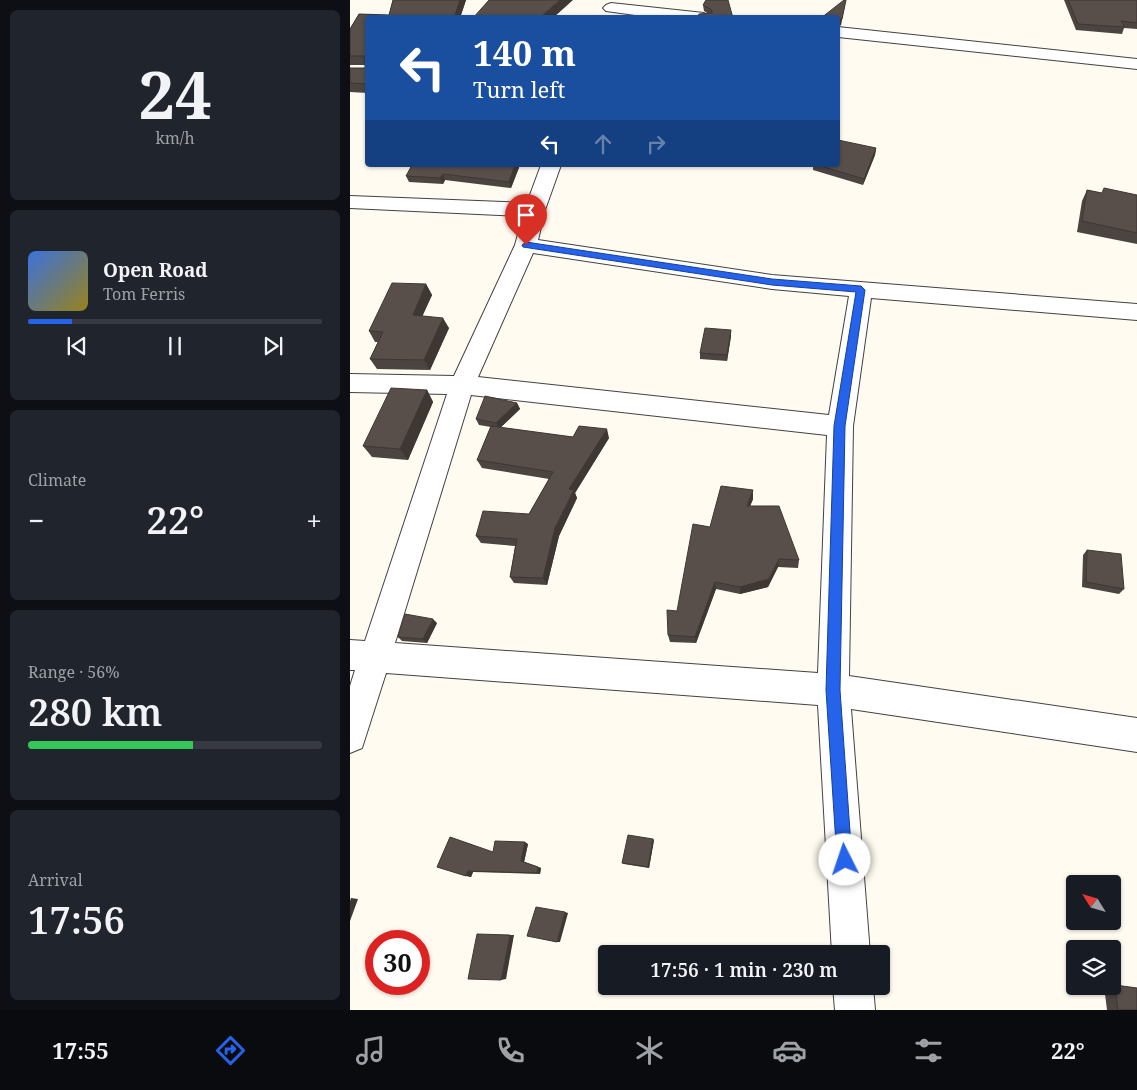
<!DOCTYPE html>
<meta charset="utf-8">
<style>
body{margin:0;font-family:"Noto Serif",serif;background:#20242c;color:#f1f3f6;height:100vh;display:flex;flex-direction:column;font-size:19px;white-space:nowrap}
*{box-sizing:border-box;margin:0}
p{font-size:16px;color:#9ea1a6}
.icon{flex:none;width:28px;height:28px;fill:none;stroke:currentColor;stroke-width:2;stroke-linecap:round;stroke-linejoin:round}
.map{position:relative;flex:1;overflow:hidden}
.side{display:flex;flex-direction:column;gap:10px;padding:10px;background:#0d0f14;width:350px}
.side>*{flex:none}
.hud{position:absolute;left:15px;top:15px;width:475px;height:152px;border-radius:5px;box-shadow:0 1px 4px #0004;background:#1a4fa0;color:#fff;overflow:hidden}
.needle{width:32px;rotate:307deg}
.tools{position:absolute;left:716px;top:875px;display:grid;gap:10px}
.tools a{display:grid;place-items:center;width:55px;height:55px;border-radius:5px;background:#171b24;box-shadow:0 1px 4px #0004;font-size:25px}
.speed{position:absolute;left:15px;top:930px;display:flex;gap:10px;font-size:25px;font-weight:700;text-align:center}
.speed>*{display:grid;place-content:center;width:65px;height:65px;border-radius:50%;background:#171b24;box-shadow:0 1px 4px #0004;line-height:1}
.speed .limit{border:8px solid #d22;background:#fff;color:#111}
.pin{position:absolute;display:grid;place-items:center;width:42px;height:42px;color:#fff;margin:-51px -21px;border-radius:50% 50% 50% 0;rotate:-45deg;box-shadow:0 0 5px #0007}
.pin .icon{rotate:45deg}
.me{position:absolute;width:55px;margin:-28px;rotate:356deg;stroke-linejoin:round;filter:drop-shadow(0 0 4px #0008)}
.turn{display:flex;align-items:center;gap:18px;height:105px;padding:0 25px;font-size:22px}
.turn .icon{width:65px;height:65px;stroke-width:2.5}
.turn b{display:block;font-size:35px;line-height:42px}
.lanes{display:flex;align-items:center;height:48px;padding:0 25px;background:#0003;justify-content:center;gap:25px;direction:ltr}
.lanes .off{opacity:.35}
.big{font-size:38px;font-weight:600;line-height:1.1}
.side .widget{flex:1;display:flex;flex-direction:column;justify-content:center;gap:8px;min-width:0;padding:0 18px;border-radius:8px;background:#20242c}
.side .dial{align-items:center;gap:0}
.dial b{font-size:65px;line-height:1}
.song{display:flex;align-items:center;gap:15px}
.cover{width:60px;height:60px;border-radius:8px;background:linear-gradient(135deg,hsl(220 70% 55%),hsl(50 70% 35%))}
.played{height:5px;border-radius:2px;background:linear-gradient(90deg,#2563eb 15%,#363941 15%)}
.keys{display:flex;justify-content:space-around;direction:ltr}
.heat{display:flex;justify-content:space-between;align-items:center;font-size:28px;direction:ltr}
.charge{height:8px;border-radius:4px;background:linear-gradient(90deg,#34c759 56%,#363941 0)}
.trip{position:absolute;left:248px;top:945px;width:292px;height:50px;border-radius:5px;background:#171b24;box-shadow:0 1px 4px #0004;font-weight:600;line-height:50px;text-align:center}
.dock{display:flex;height:80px;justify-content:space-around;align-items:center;background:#090b0e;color:#9ea1a6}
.dock .icon{width:35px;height:35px}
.dock .current{color:#2563eb}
.dock b{font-size:22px;color:#f1f3f6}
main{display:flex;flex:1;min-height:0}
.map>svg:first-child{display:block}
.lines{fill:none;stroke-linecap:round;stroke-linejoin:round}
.street-casing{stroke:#424242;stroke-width:2}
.street{fill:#fff;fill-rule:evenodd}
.wall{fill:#4c4440}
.shaded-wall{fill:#3e3734}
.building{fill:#584f4a;stroke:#3e3734}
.route{fill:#2563eb;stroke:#184099}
</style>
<main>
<section class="side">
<div class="widget dial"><b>24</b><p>km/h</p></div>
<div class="widget">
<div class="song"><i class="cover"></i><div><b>Open Road</b><p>Tom Ferris</p></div></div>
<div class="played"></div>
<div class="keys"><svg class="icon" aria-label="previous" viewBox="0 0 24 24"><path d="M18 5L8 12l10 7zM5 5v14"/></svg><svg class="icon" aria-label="pause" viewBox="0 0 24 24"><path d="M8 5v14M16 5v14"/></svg><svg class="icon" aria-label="next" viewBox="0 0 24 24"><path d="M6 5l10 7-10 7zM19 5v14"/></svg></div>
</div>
<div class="widget"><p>Climate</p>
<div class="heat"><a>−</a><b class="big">22°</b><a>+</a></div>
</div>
<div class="widget"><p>Range · 56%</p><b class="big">280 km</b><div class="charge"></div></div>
<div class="widget"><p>Arrival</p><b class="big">17:56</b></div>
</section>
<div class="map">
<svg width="787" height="1010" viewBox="0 0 787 1010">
<rect width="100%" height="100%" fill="#fffbf0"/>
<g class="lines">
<defs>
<g id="street">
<polygon points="261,3 354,13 361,18 307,18 256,11 253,8 256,5"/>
<polygon points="488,27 787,59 787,69 488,37"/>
<path d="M191,165H211L195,210L188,240L422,275L787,304V320L521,298L503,426L499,676L787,718V752L501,709L520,954H482L468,705L36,673L12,748L0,753V686L5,670H0V640L15,641L97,394L0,392V374L104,376L165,245L173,216L0,208V196L177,203ZM183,253L422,289L499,296L479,415L128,377ZM121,395L477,435L468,673L45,643Z"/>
<polygon points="483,986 523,986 525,1010 485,1010"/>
</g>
</defs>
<use href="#street" class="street-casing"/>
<use href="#street" class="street"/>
</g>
<g class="wall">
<polygon points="43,0 116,0 110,18 18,18 18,93 0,92 0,68 15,68 15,65 0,65 0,29 9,14 39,15"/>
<polygon points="714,0 787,0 787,29 774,28 772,34 726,30"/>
<polygon points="353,5 383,18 357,13 354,11"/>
<polygon points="526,148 525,155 513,185 463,170 463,165 488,165"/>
<polygon points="53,165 170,165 161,188 95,180 93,184 59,182 56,176 62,166"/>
<polygon points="737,190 751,193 787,195 787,244 727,232 732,201"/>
<polygon points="76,284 82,295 72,316 99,328 80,370 27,369 20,359 28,342 25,342 19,331"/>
<polygon points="381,330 381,336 377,361 350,359 350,353"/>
<polygon points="77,390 83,402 58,460 22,457 13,446"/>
<polygon points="167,403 170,409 150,428 223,437 259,438 225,493 227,498 209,536 197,585 164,583 160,577 165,546 131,543 126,536 179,514 199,479 132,468 127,460 141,427 129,425 126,419"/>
<polygon points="403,490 403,499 400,506 449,560 448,568 428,567 418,587 390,594 366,589 346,643 320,642 318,635 327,611 360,527"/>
<polygon points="737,550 774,589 769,594 732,587 733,555"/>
<polygon points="87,623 77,643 52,641 48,637"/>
<polygon points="304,840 299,868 274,864 272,863"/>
<polygon points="178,844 174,862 191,868 190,874 123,872 121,877 87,867 143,852"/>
<polygon points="762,985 787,988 787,1010 757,1010 754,986 762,986"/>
</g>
<g class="shaded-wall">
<polygon points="110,0 116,0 110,18 104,18"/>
<polygon points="210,0 223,0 203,18 189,18"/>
<polygon points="496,0 491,25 488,27 488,20"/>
<polygon points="526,148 525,155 513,185 514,179"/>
<polygon points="165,165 170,165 161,188 159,182"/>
<polygon points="93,174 95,180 93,184 90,178"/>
<polygon points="76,284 82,295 68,326 63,315"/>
<polygon points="93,318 99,328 80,370 74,360"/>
<polygon points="381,330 381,336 377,361 377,355"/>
<polygon points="77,390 83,402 58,460 50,449"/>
<polygon points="167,403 170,409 149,429 146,423"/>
<polygon points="257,429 259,438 225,493 227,498 209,536 197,585 193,578 205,528 219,489"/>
<polygon points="403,490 403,499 397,514 397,506"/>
<polygon points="429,559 428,567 418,587 390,594 390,587"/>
<polygon points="365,582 366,589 346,643 345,637"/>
<polygon points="83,619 87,623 77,643 73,639"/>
<polygon points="303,839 304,840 299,868 298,867"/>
<polygon points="175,842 178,844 174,862 171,861"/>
<polygon points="188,867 191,868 190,874 187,873"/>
<polygon points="118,871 123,872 121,877 116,876"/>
<polygon points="1,898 8,899 0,921 0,901"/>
<polygon points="215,912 218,913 210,942 207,942"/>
<polygon points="160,935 164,935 156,979 151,980"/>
</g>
<g class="building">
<polygon points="43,0 110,0 104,18 18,18 18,84 0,83 0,68 15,68 15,56 0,56 0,29 9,14 39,15"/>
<polygon points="139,0 210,0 189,18 123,18"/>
<polygon points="356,0 378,0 383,18 347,18 349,14 362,13 362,10 353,5"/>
<polygon points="494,0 496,0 492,19 488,20 488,18 471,18"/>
<polygon points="718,0 787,0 787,23 771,21 775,27 728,24"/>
<polygon points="488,140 526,148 514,179 467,165 488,165"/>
<polygon points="62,165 165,165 159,182 93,174 90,178 56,176"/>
<polygon points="754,188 787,195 787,233 732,221 737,190 752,193"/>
<polygon points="42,283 76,284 63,315 93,318 74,360 20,359 33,332 19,331"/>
<polygon points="355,328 381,330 377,355 350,353"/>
<polygon points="41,388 77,390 50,449 13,446"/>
<polygon points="135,396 167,403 146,423 126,419"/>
<polygon points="141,426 223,437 229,426 257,429 219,489 224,490 205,528 193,578 160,577 167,539 126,536 133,511 179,514 203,472 127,460"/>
<polygon points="371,486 403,490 397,506 429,506 449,560 429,559 419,579 390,587 365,582 345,637 318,635 317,610 327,611 343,524 360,527"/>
<polygon points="737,550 771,554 774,589 736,582"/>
<polygon points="55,614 83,619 73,639 48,637"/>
<polygon points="278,835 303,839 298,867 272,863"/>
<polygon points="100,837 143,852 145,841 175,842 171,861 188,867 187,873 118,871 116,876 87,867"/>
<polygon points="186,907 215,912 207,942 177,936"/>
<polygon points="127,934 160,935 151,980 118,979"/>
<polygon points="765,985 787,988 787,1010 768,1010"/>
</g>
<polygon class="route" points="176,242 422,279 511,286 515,290 495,426 490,690 502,860 500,865 495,867 489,865 487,860 476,690 484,426 506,292 422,285 173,247 172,245"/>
</svg>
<div class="tools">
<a><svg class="needle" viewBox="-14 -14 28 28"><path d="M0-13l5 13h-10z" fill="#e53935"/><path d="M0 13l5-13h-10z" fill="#9ea1a6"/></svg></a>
<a><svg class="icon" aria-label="layers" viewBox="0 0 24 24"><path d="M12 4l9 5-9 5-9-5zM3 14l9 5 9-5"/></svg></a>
</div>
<div class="speed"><div class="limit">30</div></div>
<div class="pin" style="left:176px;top:245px;background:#d93025"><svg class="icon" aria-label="arrive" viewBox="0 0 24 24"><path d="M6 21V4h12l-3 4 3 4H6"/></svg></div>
<svg class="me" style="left:495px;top:860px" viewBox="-20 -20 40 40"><circle r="19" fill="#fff"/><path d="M0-13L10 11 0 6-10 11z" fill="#2563eb"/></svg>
<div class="trip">17:56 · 1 min · 230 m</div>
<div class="hud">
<div class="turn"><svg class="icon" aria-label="left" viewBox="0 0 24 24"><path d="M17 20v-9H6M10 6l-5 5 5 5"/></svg><div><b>140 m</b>Turn left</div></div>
<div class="lanes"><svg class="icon" aria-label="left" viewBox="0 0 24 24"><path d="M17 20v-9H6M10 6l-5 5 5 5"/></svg><svg class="icon off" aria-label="ahead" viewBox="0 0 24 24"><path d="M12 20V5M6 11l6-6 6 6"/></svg><svg class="icon off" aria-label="right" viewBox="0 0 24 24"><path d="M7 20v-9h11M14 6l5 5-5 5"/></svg></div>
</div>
</div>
</main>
<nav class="dock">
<b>17:55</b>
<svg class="icon current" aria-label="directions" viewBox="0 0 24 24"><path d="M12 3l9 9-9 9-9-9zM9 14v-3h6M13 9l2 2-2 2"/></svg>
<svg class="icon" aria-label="music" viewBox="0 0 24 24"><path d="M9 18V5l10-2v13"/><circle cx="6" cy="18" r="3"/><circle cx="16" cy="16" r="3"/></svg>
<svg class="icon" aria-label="phone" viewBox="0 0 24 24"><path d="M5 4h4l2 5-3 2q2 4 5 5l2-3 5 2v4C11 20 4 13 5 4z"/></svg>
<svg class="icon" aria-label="climate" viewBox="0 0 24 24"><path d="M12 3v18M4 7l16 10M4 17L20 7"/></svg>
<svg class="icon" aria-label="car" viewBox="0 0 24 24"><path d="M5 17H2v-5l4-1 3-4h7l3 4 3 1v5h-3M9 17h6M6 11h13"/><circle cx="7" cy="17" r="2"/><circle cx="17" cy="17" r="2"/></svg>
<svg class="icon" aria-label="filters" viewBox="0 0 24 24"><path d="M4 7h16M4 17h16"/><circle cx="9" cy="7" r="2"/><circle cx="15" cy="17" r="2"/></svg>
<b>22°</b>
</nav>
